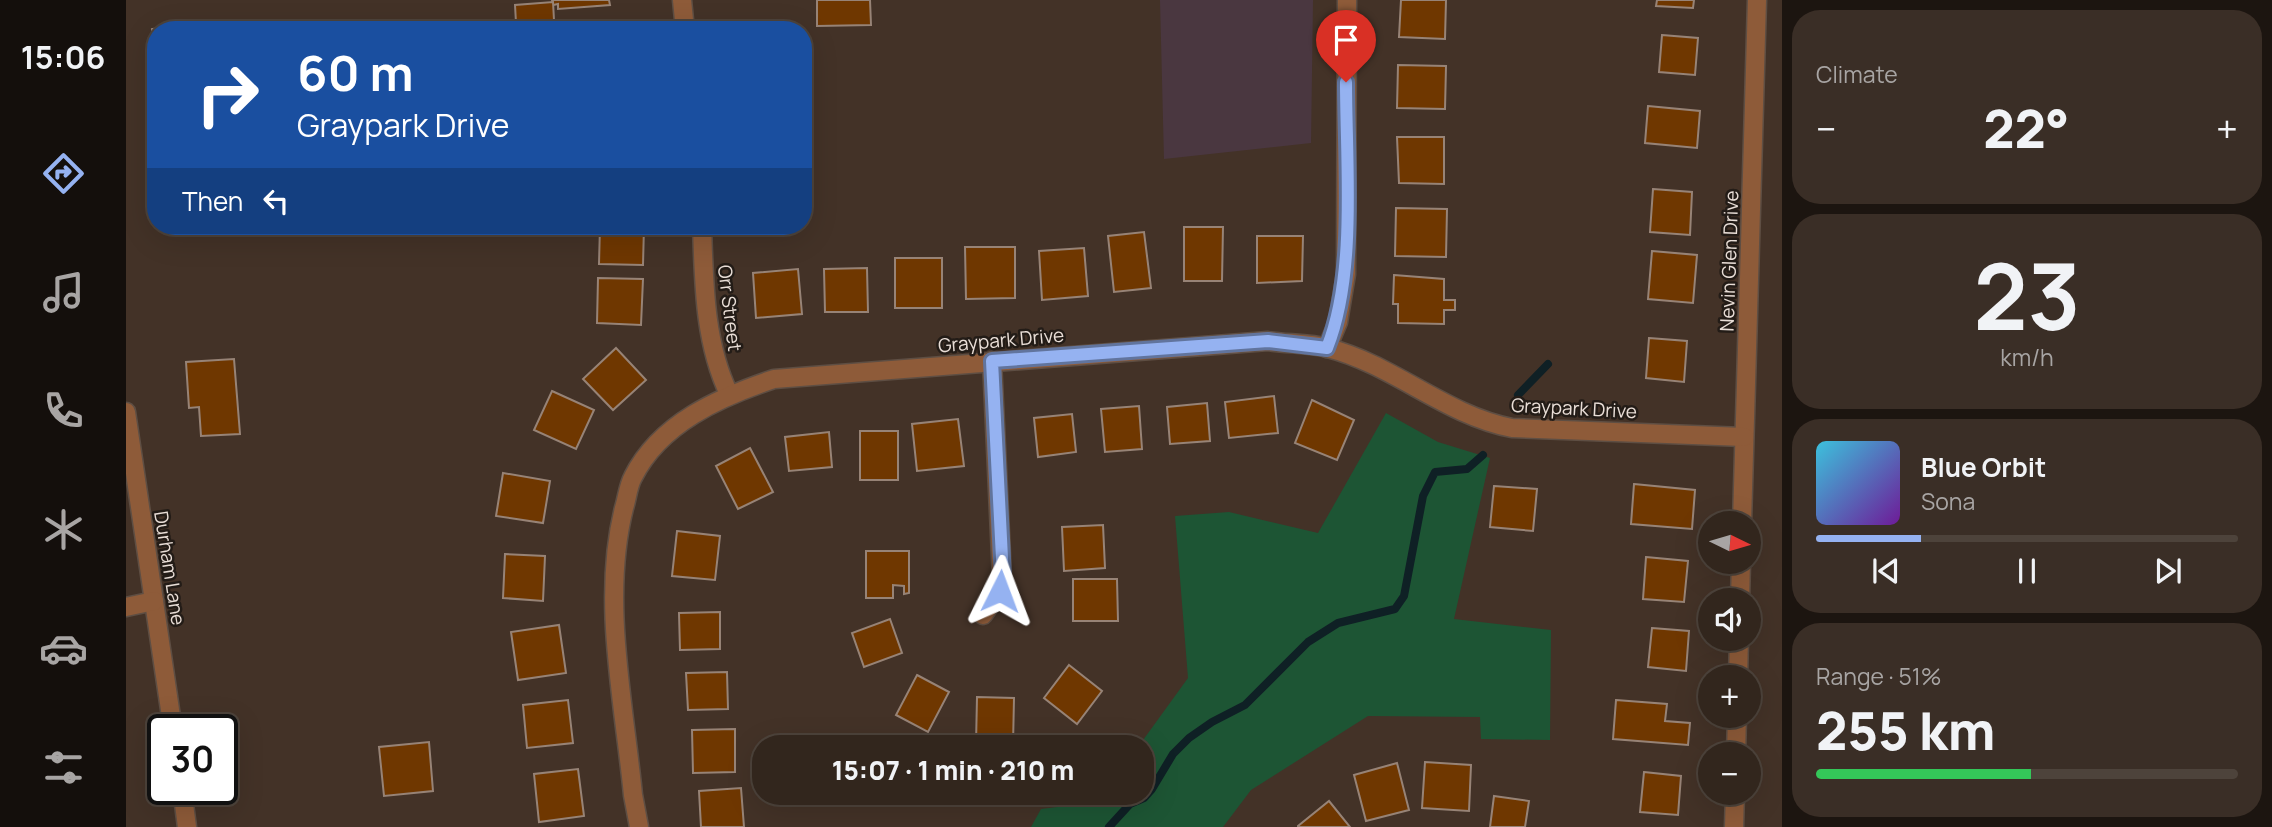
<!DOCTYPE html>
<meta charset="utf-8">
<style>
body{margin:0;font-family:Manrope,sans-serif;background:#3a2e26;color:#f1f3f6;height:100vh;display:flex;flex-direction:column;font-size:26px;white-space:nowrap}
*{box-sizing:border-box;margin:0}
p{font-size:23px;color:#a8a5a4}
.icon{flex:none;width:38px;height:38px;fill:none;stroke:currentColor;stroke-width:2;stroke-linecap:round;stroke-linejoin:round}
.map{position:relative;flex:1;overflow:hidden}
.sheet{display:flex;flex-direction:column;gap:10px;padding:10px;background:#1c1510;width:490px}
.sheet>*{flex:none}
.banner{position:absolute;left:21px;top:21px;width:665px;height:214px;border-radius:28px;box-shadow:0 7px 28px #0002,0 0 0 2px #4d433b;background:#1a4fa0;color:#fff;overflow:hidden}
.needle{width:46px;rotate:95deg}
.controls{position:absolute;left:1572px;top:511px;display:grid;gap:14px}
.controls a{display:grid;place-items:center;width:63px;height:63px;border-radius:50%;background:#32261d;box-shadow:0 7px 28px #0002,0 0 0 2px #4d433b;font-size:35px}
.speed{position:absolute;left:21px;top:714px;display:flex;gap:14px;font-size:35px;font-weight:700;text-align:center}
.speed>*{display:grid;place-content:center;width:91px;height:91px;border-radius:50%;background:#32261d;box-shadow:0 7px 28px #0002,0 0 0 2px #4d433b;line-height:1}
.speed .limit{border:4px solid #111;border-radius:10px;background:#fff;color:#111}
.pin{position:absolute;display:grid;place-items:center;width:60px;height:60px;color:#fff;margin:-72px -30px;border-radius:50% 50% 50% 0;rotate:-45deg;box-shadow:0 0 7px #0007}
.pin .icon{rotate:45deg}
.me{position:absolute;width:77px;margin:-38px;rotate:3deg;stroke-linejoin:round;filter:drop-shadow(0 0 5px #0008)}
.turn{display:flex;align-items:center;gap:24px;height:147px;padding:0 35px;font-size:32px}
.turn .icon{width:91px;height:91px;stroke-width:2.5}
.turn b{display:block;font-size:49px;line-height:60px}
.then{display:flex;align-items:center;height:66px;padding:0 35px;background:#0003;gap:14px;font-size:26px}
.big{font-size:52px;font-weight:800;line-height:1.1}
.sheet .tile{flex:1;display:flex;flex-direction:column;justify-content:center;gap:10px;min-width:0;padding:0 24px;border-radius:28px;background:#3a2e26}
.sheet .dial{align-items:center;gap:0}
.dial b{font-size:91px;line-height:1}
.song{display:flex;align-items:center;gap:21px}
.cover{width:84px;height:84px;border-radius:10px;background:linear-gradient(135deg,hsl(190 70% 55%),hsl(280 70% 35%))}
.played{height:7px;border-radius:4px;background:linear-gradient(90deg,#95b2f1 25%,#4d433b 25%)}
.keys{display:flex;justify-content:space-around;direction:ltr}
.heat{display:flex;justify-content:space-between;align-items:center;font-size:38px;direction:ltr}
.charge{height:10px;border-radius:5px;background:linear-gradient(90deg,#34c759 51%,#4d433b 0)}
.trip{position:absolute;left:626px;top:735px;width:402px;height:70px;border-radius:28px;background:#32261d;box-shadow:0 7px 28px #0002,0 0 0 2px #4d433b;font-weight:800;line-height:70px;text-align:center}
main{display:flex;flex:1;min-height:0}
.tab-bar{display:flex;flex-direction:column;width:126px;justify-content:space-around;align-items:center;background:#140f0c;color:#a8a5a4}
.tab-bar .icon{width:49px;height:49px}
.tab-bar .active{color:#95b2f1}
.tab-bar b{font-size:32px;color:#f1f3f6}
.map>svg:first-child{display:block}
.commercial{fill:#4a3740}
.green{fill:#1d5534}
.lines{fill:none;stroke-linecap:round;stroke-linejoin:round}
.stream{stroke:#0f2025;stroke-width:8}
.building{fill:#6f3700;stroke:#978376;stroke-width:2}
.minor-casing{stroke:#5e4e43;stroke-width:21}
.minor{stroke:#8e5b39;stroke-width:18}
.route-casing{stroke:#61749d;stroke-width:18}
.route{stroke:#95b2f1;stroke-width:12}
.labels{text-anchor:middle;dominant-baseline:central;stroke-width:5;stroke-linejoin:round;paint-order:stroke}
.street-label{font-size:19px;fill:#e9ded7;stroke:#231c17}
</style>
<main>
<nav class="tab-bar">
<b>15:06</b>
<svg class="icon active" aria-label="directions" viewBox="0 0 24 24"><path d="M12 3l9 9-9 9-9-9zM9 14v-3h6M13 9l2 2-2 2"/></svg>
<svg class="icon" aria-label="music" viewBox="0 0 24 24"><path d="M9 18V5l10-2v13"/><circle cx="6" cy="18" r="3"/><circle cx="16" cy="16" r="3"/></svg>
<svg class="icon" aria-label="phone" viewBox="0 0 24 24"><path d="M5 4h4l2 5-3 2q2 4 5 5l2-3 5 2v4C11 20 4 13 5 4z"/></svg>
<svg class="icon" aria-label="climate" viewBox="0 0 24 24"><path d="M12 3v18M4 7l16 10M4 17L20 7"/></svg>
<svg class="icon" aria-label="car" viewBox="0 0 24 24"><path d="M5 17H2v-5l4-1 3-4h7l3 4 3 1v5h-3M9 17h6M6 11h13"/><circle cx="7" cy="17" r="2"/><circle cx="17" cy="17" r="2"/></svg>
<svg class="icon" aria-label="filters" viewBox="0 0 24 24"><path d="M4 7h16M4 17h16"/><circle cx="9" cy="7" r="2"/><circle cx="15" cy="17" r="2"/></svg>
</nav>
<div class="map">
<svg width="1656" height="827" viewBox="0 0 1656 827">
<rect width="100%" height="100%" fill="#433227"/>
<polygon class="commercial" points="1034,0 1187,0 1185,143 1038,159"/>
<polygon class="green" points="1260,413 1312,442 1364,458 1328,619 1425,630 1424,740 1355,739 1354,717 1242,716 1125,790 1097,827 905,827 915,809 972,802 978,793 1017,793 1017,747 1012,747 1062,678 1049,516 1103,512 1192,533"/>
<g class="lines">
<g class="stream">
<polyline points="1392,395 1422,364"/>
<polyline points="983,827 1004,804 1018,798 1026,789 1047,754 1063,738 1086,722 1119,705 1182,642 1212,623 1269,609 1278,596 1297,496 1309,472 1341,469 1357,455"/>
</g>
</g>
<g class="building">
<polygon points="426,0 483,0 484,5 432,9 432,4 427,5"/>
<polygon points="691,0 744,0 745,25 691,26"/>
<polygon points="1275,0 1320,0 1319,39 1273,37"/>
<polygon points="1531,0 1568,0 1567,8 1530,6"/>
<polygon points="427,2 428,20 390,23 389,5"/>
<polygon points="60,24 61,30 30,30 30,61 26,29"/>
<polygon points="1536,35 1572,38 1569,75 1533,72"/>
<polygon points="1272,65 1320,66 1319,109 1271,108"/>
<polygon points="24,103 30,103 30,141 29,141"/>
<polygon points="1522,106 1574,111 1571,148 1519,143"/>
<polygon points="1271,137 1318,137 1318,184 1273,183"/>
<polygon points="1527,189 1566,192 1564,235 1524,232"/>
<polygon points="1270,208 1321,209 1320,257 1269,256"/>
<polygon points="474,226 518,226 517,265 473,264"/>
<polygon points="1058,227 1097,227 1096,281 1058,281"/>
<polygon points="1018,232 1025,288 988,292 982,236"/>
<polygon points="1131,236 1177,236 1176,281 1131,283"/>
<polygon points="839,247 889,247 889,298 840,299"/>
<polygon points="958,248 962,296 916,300 913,251"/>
<polygon points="1526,251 1571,255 1567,303 1522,299"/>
<rect x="769" y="258" width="47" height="50"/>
<polygon points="741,268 742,312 699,312 698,269"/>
<polygon points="672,269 676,314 630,318 627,273"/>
<polygon points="1268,275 1318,279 1318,300 1329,300 1329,310 1318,310 1318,324 1272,323 1272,304 1267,304"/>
<polygon points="472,278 517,279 515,325 471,323"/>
<polygon points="1523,338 1561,341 1558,382 1520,378"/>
<polygon points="490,348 520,380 487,410 457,379"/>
<polygon points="108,359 114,434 75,436 73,407 63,408 60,362"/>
<polygon points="426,391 468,410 450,449 408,430"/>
<polygon points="1148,396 1152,433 1103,438 1099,402"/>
<polygon points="1186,400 1228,420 1211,460 1169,443"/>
<polygon points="1081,403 1084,441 1044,444 1041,407"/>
<polygon points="1013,406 1016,449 979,452 975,409"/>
<polygon points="946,414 950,452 912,457 908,418"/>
<polygon points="832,419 838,466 791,471 786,424"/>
<rect x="734" y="431" width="38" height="49"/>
<polygon points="703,432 706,467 663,471 659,437"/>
<polygon points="624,448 647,492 612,509 590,466"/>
<polygon points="377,473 424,481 417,523 370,516"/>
<polygon points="1508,484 1569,490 1566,529 1505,524"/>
<polygon points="1368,486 1411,489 1407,531 1364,527"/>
<polygon points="977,525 979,568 938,571 936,527"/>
<polygon points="551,531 594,536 589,580 546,576"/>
<polygon points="740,551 783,551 783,593 778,594 778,586 767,585 767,598 740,598"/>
<polygon points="379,554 419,556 417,601 377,598"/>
<polygon points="1520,557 1562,561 1558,602 1517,599"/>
<polygon points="947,579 991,579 992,621 947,621"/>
<polygon points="594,612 594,649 554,650 553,613"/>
<polygon points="764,619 776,653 738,667 726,633"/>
<polygon points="433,625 440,673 392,680 385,632"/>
<polygon points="1526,628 1563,631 1560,671 1522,667"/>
<polygon points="943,665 976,691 951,724 918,698"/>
<polygon points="601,672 602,709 562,710 560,673"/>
<polygon points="791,675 823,692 802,732 770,715"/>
<polygon points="851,697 888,698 887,745 850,744"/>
<polygon points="442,700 447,743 401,748 397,705"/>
<polygon points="1490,700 1541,704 1539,721 1564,723 1562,745 1487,739"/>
<polygon points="609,729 609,772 567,773 566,730"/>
<polygon points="303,742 307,791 258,796 253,747"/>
<polygon points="1299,762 1345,765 1343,811 1296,808"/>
<polygon points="1271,763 1283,810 1240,821 1228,775"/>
<polygon points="452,769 458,816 413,822 408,774"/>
<polygon points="1518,772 1555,776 1552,815 1514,812"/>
<polygon points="615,788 618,827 575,827 573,791"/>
<polygon points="1368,796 1403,801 1399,827 1364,827"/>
<polygon points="1203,801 1224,827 1172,827 1172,826"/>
</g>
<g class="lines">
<defs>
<g id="minor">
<polyline points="556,0 559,30"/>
<path d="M576,226C578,282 578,342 603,394"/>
<polyline points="1201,348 1212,322 1220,274 1221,0"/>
<polyline points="0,412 47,730"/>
<polyline points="1616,523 1631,0"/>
<polyline points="1614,600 1615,562"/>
<polyline points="0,607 28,601"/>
<polyline points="857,615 874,591 876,578 866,361"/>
<polyline points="1612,677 1613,639"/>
<polyline points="1610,754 1611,716"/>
<polyline points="56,789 61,827"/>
<path d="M513,827L507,795C498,703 475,599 498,508C501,499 502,486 507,477C534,423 594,397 648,379L1142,341C1161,344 1183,343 1202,348C1268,365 1319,415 1386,428L1618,437"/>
<polyline points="1608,827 1609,793"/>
</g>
</defs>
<use href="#minor" class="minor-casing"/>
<use href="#minor" class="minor"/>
</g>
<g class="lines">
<defs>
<path id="route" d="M874,591L877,578L866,361L1142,341L1201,348C1231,273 1220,164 1220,82"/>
</defs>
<use href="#route" class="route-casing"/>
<use href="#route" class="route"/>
</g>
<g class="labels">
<g class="street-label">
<text transform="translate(1603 261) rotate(-88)">Nevin Glen Drive</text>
<text transform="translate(604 308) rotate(83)">Orr Street</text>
<text transform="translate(875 340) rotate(-5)">Graypark Drive</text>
<text transform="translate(1448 408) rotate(3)">Graypark Drive</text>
<text transform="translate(44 568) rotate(81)">Durham Lane</text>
</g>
</g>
</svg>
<div class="controls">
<a><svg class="needle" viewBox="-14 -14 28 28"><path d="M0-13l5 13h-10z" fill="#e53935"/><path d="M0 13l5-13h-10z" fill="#a8a5a4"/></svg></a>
<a><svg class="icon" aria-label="sound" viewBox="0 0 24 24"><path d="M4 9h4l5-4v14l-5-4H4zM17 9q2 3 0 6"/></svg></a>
<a>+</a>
<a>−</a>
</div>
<div class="speed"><div class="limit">30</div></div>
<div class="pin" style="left:1220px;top:82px;background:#d93025"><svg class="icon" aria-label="arrive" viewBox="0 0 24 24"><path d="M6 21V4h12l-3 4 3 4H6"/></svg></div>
<svg class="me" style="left:874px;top:591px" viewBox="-20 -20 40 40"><path d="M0-17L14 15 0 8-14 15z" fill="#95b2f1" stroke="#fff" stroke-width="4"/></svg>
<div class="trip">15:07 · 1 min · 210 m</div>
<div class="banner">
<div class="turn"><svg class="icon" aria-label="right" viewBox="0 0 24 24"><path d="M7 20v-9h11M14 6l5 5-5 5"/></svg><div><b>60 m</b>Graypark Drive</div></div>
<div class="then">Then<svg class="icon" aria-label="left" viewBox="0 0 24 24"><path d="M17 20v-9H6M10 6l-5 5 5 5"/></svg></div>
</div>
</div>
<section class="sheet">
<div class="tile"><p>Climate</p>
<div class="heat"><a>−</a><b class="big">22°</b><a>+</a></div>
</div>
<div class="tile dial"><b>23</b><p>km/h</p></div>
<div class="tile">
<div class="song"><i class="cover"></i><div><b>Blue Orbit</b><p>Sona</p></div></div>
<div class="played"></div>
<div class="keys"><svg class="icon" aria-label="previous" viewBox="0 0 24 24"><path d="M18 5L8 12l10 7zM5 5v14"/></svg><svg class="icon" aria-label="pause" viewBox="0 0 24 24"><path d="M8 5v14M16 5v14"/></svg><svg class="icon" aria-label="next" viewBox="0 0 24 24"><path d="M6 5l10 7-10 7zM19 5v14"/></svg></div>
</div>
<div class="tile"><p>Range · 51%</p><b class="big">255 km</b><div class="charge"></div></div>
</section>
</main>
